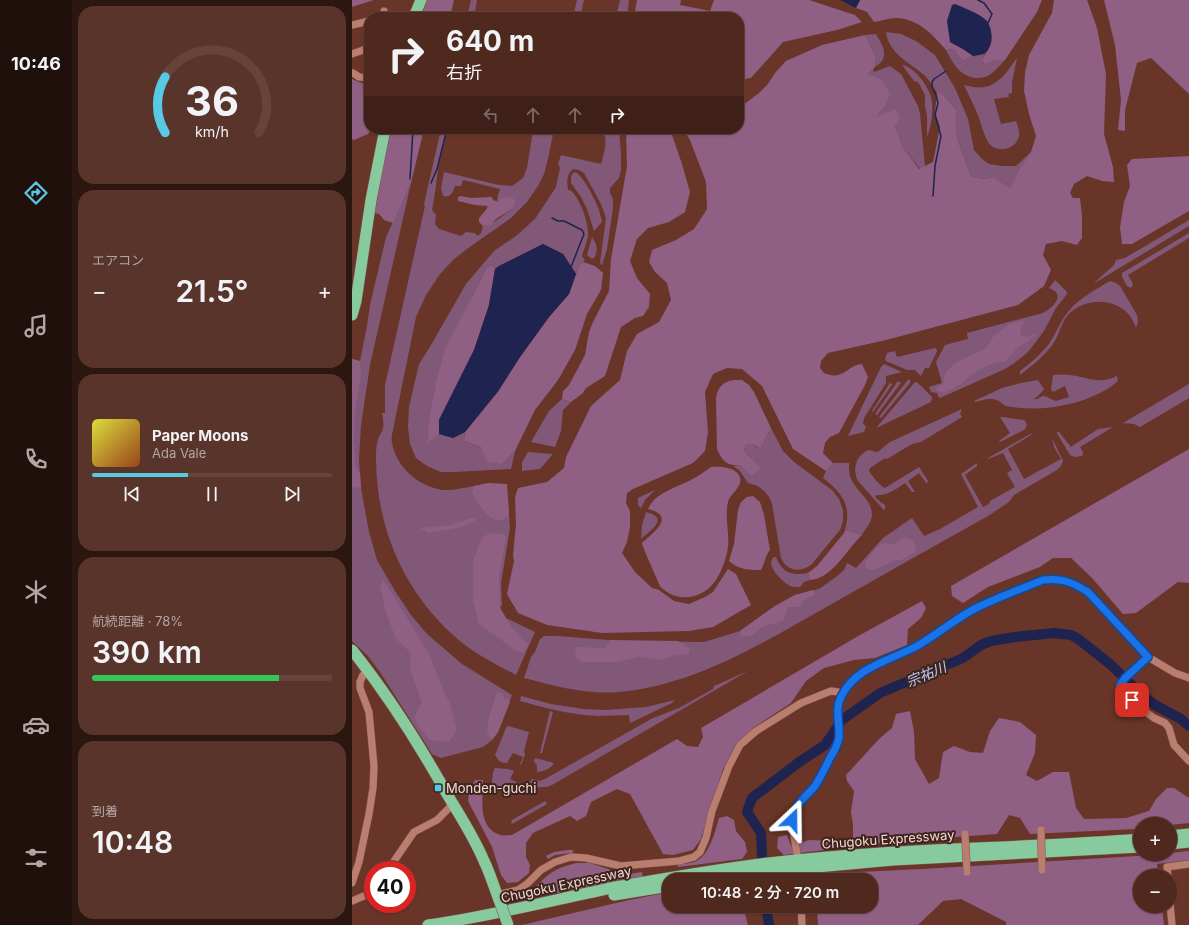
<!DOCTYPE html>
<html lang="ja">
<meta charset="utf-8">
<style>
body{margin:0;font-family:Inter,"Noto Sans JP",sans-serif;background:#59342b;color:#f1f3f6;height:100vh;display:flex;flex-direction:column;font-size:15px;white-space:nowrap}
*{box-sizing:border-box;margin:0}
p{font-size:13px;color:#b3a6a4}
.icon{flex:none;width:22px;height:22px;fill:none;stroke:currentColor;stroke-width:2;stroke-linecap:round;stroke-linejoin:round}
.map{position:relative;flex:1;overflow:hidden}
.panel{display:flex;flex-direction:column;gap:6px;padding:6px;background:#2b1610;width:280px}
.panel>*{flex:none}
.hud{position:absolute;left:12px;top:12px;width:380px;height:122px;border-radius:16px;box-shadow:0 1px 3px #0004,0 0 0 1px #66443c;background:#4f281e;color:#f1f3f6;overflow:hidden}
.buttons{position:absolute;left:781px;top:817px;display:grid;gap:8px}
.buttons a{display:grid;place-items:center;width:44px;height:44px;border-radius:50%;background:#4f281e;box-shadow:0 1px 3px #0004,0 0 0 1px #66443c;font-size:20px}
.speed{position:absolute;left:12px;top:861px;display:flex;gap:8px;font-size:20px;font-weight:700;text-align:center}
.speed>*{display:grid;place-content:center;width:52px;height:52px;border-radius:50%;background:#4f281e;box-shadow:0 1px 3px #0004,0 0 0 1px #66443c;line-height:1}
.speed .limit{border:6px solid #d22;background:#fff;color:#111}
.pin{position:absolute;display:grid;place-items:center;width:34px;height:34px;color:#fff;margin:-17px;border-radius:8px;box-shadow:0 2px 6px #0006}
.me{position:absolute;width:44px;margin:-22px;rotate:23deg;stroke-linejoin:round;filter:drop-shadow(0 0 3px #0008)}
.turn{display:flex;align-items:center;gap:14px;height:84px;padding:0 16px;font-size:18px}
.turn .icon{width:52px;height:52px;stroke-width:2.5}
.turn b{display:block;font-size:28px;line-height:34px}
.lanes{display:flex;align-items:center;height:38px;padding:0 16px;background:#0003;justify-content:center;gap:20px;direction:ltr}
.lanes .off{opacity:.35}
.big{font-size:30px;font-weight:600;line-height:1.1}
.panel .tile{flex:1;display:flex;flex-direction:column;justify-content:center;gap:6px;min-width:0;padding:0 14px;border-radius:16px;background:#59342b}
.panel .dial{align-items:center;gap:0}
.dial svg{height:104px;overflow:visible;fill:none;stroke:#66443c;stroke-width:7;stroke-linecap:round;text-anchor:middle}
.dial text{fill:#f1f3f6;stroke:none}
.song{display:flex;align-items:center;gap:12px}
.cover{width:48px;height:48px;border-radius:6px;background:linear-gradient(135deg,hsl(60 70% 55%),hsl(20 70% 35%))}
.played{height:4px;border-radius:2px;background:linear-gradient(90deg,#57c9e2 40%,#66443c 40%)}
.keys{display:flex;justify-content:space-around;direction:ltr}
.heat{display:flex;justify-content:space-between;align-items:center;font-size:22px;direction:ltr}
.charge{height:6px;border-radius:3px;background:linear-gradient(90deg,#34c759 78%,#66443c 0)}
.trip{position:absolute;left:310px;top:873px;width:216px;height:40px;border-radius:16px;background:#4f281e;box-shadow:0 1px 3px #0004,0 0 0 1px #66443c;font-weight:600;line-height:40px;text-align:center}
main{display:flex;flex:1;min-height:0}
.tab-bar{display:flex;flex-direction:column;width:72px;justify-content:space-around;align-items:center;background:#20100c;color:#b3a6a4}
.tab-bar .icon{width:28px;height:28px}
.tab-bar .active{color:#57c9e2}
.tab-bar b{font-size:18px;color:#f1f3f6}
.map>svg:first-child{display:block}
.green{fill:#815878}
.forest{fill:#8f5f84}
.water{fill:#1e234f}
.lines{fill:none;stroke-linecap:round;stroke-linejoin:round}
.stream{stroke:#1e234f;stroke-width:1.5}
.river{stroke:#1e234f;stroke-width:10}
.minor-tunnel{stroke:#7e4d41;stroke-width:7;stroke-dasharray:7 3.5;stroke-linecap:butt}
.minor-casing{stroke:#805349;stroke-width:8}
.highway-casing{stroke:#805349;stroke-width:12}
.minor{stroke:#b97e6f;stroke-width:7}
.highway{stroke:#86ca9e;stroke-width:11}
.minor-bridge-casing{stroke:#805349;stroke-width:8;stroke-linecap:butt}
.highway-bridge-casing{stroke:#805349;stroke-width:12;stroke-linecap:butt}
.minor-bridge{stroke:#b97e6f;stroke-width:7}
.highway-bridge{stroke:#86ca9e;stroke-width:11}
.route-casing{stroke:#114b97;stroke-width:10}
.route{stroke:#1a73e8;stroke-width:7}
.poi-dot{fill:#57c9e2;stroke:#3d251f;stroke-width:1.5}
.labels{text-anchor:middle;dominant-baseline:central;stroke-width:4;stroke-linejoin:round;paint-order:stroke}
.poi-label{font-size:13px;fill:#f8d7cf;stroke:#3d251f;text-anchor:start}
.street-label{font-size:13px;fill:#f8d7cf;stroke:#3d251f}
.water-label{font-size:14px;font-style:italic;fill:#bfcaf8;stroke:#3d251f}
</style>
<main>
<nav class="tab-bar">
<b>10:46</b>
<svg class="icon active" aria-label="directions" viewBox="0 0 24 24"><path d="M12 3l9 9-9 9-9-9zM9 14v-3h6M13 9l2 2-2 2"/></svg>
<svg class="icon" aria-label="music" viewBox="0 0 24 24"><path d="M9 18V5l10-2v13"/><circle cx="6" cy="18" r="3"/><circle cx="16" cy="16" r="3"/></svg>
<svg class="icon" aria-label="phone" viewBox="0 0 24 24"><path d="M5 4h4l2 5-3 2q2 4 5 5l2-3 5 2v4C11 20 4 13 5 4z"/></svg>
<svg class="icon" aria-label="climate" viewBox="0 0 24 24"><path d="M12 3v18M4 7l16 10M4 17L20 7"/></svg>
<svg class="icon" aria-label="car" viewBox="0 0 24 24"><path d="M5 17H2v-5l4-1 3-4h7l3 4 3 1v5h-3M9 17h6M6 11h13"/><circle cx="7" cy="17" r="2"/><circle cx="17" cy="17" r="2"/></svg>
<svg class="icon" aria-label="filters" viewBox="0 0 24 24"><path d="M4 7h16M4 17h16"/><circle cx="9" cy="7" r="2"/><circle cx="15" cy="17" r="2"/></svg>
</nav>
<section class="panel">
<div class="tile dial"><svg viewBox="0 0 100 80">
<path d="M14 69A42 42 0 1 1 86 69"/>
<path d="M14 69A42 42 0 0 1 14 26" stroke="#57c9e2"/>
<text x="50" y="56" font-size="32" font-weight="700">36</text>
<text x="50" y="72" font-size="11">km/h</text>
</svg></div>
<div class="tile"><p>エアコン</p>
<div class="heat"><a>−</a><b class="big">21.5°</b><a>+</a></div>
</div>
<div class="tile">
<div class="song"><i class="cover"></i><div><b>Paper Moons</b><p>Ada Vale</p></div></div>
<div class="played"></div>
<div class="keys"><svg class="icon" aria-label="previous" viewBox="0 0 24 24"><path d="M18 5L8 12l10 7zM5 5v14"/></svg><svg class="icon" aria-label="pause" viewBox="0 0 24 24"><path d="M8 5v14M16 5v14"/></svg><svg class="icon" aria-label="next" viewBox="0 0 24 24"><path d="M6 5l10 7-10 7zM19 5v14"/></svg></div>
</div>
<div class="tile"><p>航続距離 · 78%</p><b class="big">390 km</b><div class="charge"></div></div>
<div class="tile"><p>到着</p><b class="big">10:48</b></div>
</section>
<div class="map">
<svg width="837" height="925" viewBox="0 0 837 925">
<rect width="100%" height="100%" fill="#693528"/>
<g class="green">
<polygon points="119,0 125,0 122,17 115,17"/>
<polygon points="225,0 232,0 228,17 221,17"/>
<polygon points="268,0 277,0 275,17 264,17"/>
<path d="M534,32L549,34L564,41L583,55L603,88L616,119L622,150L630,159L637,164L649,166H664L679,152L667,169L658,188L642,177L632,179L619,176L605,138L604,109L590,93H585C582,88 576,78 572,75C557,62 537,54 534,32Z"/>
<path d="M524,34C528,41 536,52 530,61C529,63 525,65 523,67L524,57L513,35Z"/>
<path d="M603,49L611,61L621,56L633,53L630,60L632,64L645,60H653C649,64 645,69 640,73C630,82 614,78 606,69C601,64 597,56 594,50Z"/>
<path d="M665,58L660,82V93L656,94L657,97L642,99L649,124L664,121C666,127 669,133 666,139C661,151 643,153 636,142C631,133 629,122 625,113C621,103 616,94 612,85C641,93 649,80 665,58Z"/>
<path d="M550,65C552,65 554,66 556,67C566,72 580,91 580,103C581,114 579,127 575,137V115L573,106V95L566,82L562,81Z"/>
<polygon points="538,66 549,74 566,106 568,114 573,166 568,169 551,147 543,126 524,117 516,74 521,69 522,72"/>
<path d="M89,129H95L86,168L84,186L80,210L84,215L83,224L87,229L109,236L114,232L123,233L126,236L129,233L131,226C142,224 151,215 160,209L145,202L146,195L148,189L111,180L109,186H103C101,192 99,198 91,196L89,188L92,172L147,185L160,186L171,178L175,168L181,131L176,129H202L196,159L192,174L186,186L175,202L159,218L119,246L102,259L88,274L74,295L64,317L41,430C40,434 39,439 40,443C44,467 67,487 91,490C103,491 125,485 137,483L156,500L158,528L149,583L150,605L148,608L154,618L183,632L164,675C141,663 118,651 100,634C50,588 25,527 24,460C24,452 24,444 27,437C28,434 31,431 31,428C32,424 31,418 30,413H33V385L73,206L72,204Z"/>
<path d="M250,129H267L269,155V170L267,178L258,188V193L261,199V208L255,249L250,265L248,263L254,218L249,204L232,173L227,170L221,169C214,175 215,182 216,190H218C227,196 237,223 236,234C236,241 232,249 230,256L233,260L227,266L224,274L211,254L191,244L147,266L143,269L140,265L135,267L121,295L83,386L76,424L75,443L87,434L101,438L113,432L112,441L129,447L150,464L163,451L159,469L102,472H89L75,466L64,458L58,444L56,427L57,407L67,364L79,345L114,284L142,251L164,236L183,219L204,187L208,168L206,164L209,155L249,164C252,152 257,140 250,129Z"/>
<path d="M223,172C231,175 244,201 247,210C248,214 249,218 250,222L242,231L235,209L229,197L219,183V178L220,174Z"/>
<polygon points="59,183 18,365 9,425 7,459 9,488 17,532 25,560 43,591 59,615 75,634 110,664 160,695 146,732 140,740 131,747 89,758 80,754 28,672 15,655 0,641 0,359 8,361 15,326 18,305 34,237"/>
<polygon points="837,220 837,226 741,284 762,265 764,260 773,258"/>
<polygon points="837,233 837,238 776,275 781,284 779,288 775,286 770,277 770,273"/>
<path d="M240,237C245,245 246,248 243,257L240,259L235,255Z"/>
<path d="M703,280L715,292V294L704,308L692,331L683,343L675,353L661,364L653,369L588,398L586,396L585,393L579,392L577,387L590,383L584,362L593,345L616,339L615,333L691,313C701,307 715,295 697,288Z"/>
<path d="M758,281L764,283L768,286L785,315L786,322L784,328C783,325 781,321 779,317C765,298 736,297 719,312C709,320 708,334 701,344C692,356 680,366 668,375V371C679,363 689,354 697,344C704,334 708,321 716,312C727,298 743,290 758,281Z"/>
<polygon points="583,348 585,350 585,351 577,368 573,368 569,376 563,370 555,370 534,361 533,359 535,353 543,351 545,357"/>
<polygon points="532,364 550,372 534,376 534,383 512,418 511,423 514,427 512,432 496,436 529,367"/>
<path d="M701,375C706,375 712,374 717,375C736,377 747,385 765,376L766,381C761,385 756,389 750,392C721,407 686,412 654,406C651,405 650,403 647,401C639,397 631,400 623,402L622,401L650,388L669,383L686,380L692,389L688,394L682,399C687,400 687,397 691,396C695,396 700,400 704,401L717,397L713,386L701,392L699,389Z"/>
<polygon points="557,379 558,380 558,383 529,418 527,417 555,381"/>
<polygon points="546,381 549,383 548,384 525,415 523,414"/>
<polygon points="563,382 566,383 580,397 579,402 524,428"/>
<polygon points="538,383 540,384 539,386 521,412 520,411"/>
<polygon points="837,384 837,398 788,427 782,424 771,423"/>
<polygon points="210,399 219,402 211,410 209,431 203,447 179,442 197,411"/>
<path d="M610,409L608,414L610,417L569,442L560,444L535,459L533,458L518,468L517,471C520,476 528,486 533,488L567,467L576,481L575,484L567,473L556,481L563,492H560L553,483C545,488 536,496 525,495L523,497L527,501L533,505V510L531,509L506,481C500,469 504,455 517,450L524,452L527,451L538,442Z"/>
<path d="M648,417H651L672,420C676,423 675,427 672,430L648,442L647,441L658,433Z"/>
<polygon points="761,427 728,447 731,452 730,456 723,457 718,455 705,433 705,432 707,432 719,447 746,429"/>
<path d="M419,428L431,451L442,462L480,490L487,499L491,510V521L488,530L459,565C447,573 435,571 429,558L420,504L417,497L412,491L406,486L396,483L387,470L381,466L388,465L409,469L396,455L392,450L394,445L400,444L408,449Z"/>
<path d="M680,433L679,435L656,449L672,479L709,459L702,447L700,438L711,461L709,466L705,470L662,495L657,502L636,516C583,546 530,575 478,605C412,642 344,685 267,692C235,695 203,686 172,678L179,657L183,652L188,639L192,636H205L269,641L352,642L388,631L423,606L443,595L467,589L484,577L492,570L495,563L504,568L531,538L560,518L572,536L588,529L626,507L609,474L625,463V466L613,475L631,507L637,504L638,501L663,487L655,473L660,470L651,453L636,459V458Z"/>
<polygon points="176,452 201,454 188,469 170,471 170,462"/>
<path d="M481,463H497C497,470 497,475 500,481C506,493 521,501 520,516C519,523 513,529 510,535L493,530C500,505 490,493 471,478L474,471Z"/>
<polygon points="303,490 293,500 289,508 286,505 286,498 288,497"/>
<path d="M294,512C318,518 299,530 289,539L290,525Z"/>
<path d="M422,557H424C430,573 440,576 456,573L458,580L452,582L448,587C444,587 441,587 438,586C431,582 412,565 422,557Z"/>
<path d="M396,671L200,785L195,787L153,788L144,792H141C139,787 140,772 143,768L156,769L162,771L158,779L168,784L169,783L176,785L180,779L187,781L193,779L301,718L327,708L361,689L362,686Z"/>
<path d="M169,696L199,704L231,709L254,710L294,707L323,700L320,703L278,723L277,715C267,715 257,716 246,716C220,715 193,708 168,701Z"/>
<polygon points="198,711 201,712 190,753 188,753"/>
<path d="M156,726L177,732L172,751L173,755L169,765L168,764L171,757L161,753L155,763C148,763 147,761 143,755L154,728Z"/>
<path d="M183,758L202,763C199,769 192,771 185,772V765L182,762Z"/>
<polygon points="193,801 195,804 160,824 159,823 160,820"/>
</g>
<g class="forest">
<polygon points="0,0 22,0 0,7"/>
<polygon points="75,0 102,0 98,17 69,17"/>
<polygon points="285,0 329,0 328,5 358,11 362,0 457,0 503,15 510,22 485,30 431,42 399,78 387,80 387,17 282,17"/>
<path d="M508,0H690L685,12L653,60H645L632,64L630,60C632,55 637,49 638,46C642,37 638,28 635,21L598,42L611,49L621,56L611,61L604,52L603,49L594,50C580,34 567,19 544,18C537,18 529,21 522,22L515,12L504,8Z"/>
<path d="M702,0H735L745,28L754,74L752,134L761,167L762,182L750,181L735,176L722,184L718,193L721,198H728L730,216V238L725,245L710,241L694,244L691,255L699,270L692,286L666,305L534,340L476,353L469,361L468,368L472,373C477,375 481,376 486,375C495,373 500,364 510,364L516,377L513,385L487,433L478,437L473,443L471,453L481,463L474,471L441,449L410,386L390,369L375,368L361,374L353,392L356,432L353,451L341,463L281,489L275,493L274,503L278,511V527L275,542L270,553L283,572L300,588L307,590L322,601L337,604L353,597L361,592L376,569L384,574L399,605L361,627L337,631L250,633L195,625L166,613L155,594L162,561L161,555L164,525L163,497L166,488L195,482L212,468L214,457L239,406L268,380L275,351L285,334L307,322L319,300L315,283L303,272L297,262L300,250L324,240L342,229L355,209L354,182L338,140L331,129H387V104L391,105L407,93L416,84L423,73L434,61L470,45L513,35L524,57L523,67L516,74L529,79L538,93L534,104L524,117L544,109L548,118L543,126L551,147L567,169L581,162L588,127L583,112L585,93H590L604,109L605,138L619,176L632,179L642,177L658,188L667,169L679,152L684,136L677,114L672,91L673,72L677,55L700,13Z"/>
<polygon points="752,0 837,0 837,94 799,58 785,63 773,110 773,131 766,130 769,100 763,45"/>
<polygon points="266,9 276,11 275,17 264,17"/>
<polygon points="0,79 12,84 17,97 17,129 19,129 16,134 2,140 0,139"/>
<polygon points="38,129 72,129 59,183 41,223 32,220 27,214 22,213"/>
<polygon points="274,129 318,129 330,164 338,192 333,212 317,222 296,228 285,239 278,261 285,278 298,294 297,307 291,316 283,318 269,327 253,376 234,388 231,393 219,402 210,399 211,391 217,385 233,355 237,332 241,322 257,291 259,259 275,166"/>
<polygon points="837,156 837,211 780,244 770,244 768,227 772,202 778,186 775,165 780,159"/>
<polygon points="109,196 119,198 140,197 141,200 147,202 148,199 155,197 161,198 163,202 160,209 144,219 139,225 131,226 127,222 127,218 134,210 136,206 123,205 106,201 106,197"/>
<polygon points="231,262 243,266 251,273 249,290 235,314 223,350 206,380 183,410 163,451 150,464 135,462 129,447 112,441 113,432 146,392 168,357 197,317 217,294 227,266"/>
<polygon points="140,265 143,269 137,305 122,350 87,420 87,434 75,444 76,424 83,386 93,349 121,295 135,267"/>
<path d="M672,321L668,330L669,335L675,337L681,334H685L676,341L666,347L653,362C636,362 621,373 609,384C604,387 598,390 592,393L586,391L583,389L591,384L593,373L603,363L634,348L641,337L657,324Z"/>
<polygon points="0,359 8,361 9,376 3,412 2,437 3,465 8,474 9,488 0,487"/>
<path d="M383,380H390L397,385L402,392L419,428L408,449C403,444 400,444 394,445L392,450L396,455L409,468L400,476L388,465C375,466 370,461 365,449L364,398C366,386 372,381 383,380Z"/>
<polygon points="837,449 837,583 826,582 784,613 771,614 740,578 719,558 701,558 688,567 636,587 611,603 600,596 599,586"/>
<path d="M359,467C368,466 382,467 387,475C393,486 378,493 376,502C372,518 379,536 375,553C369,577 357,599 329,597C321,596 313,592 308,586C306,583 305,578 303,575C299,565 294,555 290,544V543C301,533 325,516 296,509C303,493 323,488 337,481C345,477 352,472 359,467Z"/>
<path d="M137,483L155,484L157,514C143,533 126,504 120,492L122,486Z"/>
<path d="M401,496L408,502L412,515L418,550C413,556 413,563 409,570C397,570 387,570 377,561L382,544L386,510L389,502L395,497Z"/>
<polygon points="122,517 124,520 109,527 76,533 68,528 100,525"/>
<path d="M493,530L510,535C495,549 480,579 458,580L456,573L465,566L492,533Z"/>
<polygon points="137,533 152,534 154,538 147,575 148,608 161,629 176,644 172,653 164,651 126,623 121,600 121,561 129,539"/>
<path d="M553,537C559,538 561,540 564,545L562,553L549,560H543C540,562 525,570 521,570C519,570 517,569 515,569L513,565L514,560L528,544L536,543L540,545Z"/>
<polygon points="31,580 42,596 78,656 92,691 98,704 105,730 97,742 78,740 67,727 62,717 70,703 58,669 59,653 44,639 33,610 28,585"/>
<polygon points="461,590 463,595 453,599 447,607 436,607 431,621 410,627 401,635 389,637 388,631 423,606 443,595"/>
<path d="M570,601L574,608L569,618L556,629L555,645L523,658L502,660L472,668L454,681L439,703L401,728L382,748L371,769L349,839L341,850L321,855L311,854L278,794L265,789L239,802L234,816L225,821L218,816L181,833L174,843V857L178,865L177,873L166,882L155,883L149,875L140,847L116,801L117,793L123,780H131C131,799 125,827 148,835C151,836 157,835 160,835L325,739L335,746L346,747L351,737L349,728L508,635Z"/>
<polygon points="258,640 326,641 338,649 337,654 323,655 308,660 288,657 263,662 229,662 223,657 224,647 254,648"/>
<polygon points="145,691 150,693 152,698 156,699 158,702 146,732 140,740 136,735 135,728 137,717"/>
<polygon points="558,711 562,732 563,759 577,784 587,778 591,752 602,746 618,752 631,753 638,731 647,718 668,722 684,735 683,753 674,775 685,781 701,772 717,772 724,808 732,819 774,818 797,811 804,799 815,788 822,788 837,798 837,823 818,825 818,824 788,824 788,829 784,829 678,834 668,818 657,815 645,834 536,842 432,855 425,848 426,837 435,835 439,846 457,840 485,841 501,838 501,825 499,812 502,791 495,781 494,775 527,739 540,728 544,714"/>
<path d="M375,816L382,820L384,831L393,842L395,852L390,859L326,867V864C331,864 337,863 342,862C357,857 363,832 367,818Z"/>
<polygon points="215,850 222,850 220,853 203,855 196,859 194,856 202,852"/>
<polygon points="837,851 837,860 805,864 806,876 788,876 788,906 810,906 812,925 654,925 654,922 609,899 591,901 566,925 466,925 465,909 467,906 519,906 519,880 432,880 433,879 465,874 570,869 818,854 818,853"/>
<path d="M224,863H238L262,871L277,874L290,872L291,877L173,899V895C183,889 187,883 195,876C203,869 213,866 224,863Z"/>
<polygon points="317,892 317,906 391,906 396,925 170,925 277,900"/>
</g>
<g class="water">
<polygon points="488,0 508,0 504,8"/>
<path d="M603,4C612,8 628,14 634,20C641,28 642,46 633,53C631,55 625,55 621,56L611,49L598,42L595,21L600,5Z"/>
<polygon points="191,244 211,254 224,274 217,294 197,317 168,357 146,391 113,432 101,438 87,434 87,420 122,350 137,305 143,269 147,266"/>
</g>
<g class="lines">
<g class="stream">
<polyline points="626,0 632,3 640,14 636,23"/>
<polyline points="58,179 61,129"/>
<polyline points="79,183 85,169 95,129"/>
<polyline points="581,196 583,166 589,136 583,115 586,103 584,95 580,87 580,82 582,79 594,71"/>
<polyline points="200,218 206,221 212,221 230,230 232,234 219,267"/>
</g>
<g class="river">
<polyline points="411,880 409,833 395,812 400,798 446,763 473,745 490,720 528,693 611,658 629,645 639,641 663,637 702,633 719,635 725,638 758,664 791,696 803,705 829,719 837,726"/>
<polyline points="414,906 417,925"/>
</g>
<polyline class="minor-tunnel" points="446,865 447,880"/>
<defs>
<g id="minor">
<polyline points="30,17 32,11"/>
<polyline points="0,25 17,21"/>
<polyline points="0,54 17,48"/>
<polyline points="1,73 7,77 17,78"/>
<polyline points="796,657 773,678 768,685 772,693 788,708 802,718 813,723 817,728 822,745 837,761"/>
<path d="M445,853C443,842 439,825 441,814C444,802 456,795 463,785C469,777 473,768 478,759C482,752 486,745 487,737C488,722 482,709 490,695C504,667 539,660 565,646C586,634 604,618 626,607C647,597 669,589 691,580L700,579L711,580L726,586L736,593L796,657L823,673L837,678"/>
<polyline points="36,870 62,832 85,820 101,804"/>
<polyline points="816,876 815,867 837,864"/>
<polyline points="0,883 7,862 17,814 21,788 22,766 17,712 8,688 8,682 11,675 17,671"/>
<polyline points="145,895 166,890 176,883 189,870 203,862 219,857 234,858 269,866 327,861 342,857 348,852 354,838 360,811 377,766 388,745 404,731 449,703 479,691 486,692 490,695"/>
<polyline points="0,901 21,892"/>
<polyline points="818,903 820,925"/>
<polyline points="449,906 450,925"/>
</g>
<g id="highway">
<polyline points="62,17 69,0"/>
<polyline points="0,315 4,301 19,200 33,129"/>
<path d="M0,650C36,695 67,744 95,794C108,816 122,837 132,861C138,873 142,887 147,900"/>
<polyline points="818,836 837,834"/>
<polyline points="818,844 837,842"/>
<polyline points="357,880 420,871 541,860 788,847"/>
<polyline points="262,895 317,886"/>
<path d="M76,925C140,916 201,900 264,887C315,878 366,869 417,863C540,848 665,849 788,839"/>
</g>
</defs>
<use href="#minor" class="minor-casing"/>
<use href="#highway" class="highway-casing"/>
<use href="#minor" class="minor"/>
<use href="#highway" class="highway"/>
<defs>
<g id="minor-bridge">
<polyline points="689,830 690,870"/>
<polyline points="613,834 615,872"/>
</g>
<polyline id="highway-bridge" points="147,900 156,925"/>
</defs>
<use href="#minor-bridge" class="minor-bridge-casing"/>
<use href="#highway-bridge" class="highway-bridge-casing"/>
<use href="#minor-bridge" class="minor-bridge"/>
<use href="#highway-bridge" class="highway-bridge"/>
</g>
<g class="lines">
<defs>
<path id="route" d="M440,820C443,803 453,798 463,786C469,777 474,766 479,756C483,750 486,744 487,737C488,722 482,709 490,695C504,667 539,660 565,646C586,634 604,618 626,607C647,597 669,589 691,580C710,578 720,582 736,592L796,657L773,678L768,685L772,693L780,700"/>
</defs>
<use href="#route" class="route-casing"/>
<use href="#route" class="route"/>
</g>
<rect class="poi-dot" x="82" y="784" width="8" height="8" rx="2"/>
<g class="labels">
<g class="poi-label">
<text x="94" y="788">Monden-guchi</text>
</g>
<g class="street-label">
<text transform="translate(536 839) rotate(-4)">Chugoku Expressway</text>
<text transform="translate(214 884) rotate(-12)">Chugoku Expressway</text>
</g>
<g class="water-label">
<text transform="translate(574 674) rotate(-23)">宗祐川</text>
</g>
</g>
</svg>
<div class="buttons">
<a>+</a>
<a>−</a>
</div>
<div class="speed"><div class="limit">40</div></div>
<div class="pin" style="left:780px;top:700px;background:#d93025"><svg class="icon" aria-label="arrive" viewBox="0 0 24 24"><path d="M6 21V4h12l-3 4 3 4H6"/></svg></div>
<svg class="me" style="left:440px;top:820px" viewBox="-20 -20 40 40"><path d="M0-17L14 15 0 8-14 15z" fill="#1a73e8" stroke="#fff" stroke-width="4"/></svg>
<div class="trip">10:48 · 2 分 · 720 m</div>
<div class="hud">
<div class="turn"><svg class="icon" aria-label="right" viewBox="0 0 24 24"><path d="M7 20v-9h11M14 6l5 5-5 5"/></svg><div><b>640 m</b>右折</div></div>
<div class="lanes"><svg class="icon off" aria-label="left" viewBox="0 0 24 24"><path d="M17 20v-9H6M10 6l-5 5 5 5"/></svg><svg class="icon off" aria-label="ahead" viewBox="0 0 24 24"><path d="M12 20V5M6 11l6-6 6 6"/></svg><svg class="icon off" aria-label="ahead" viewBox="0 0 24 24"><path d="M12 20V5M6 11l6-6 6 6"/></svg><svg class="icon" aria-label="right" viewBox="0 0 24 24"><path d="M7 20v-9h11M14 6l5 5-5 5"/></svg></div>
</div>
</div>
</main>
